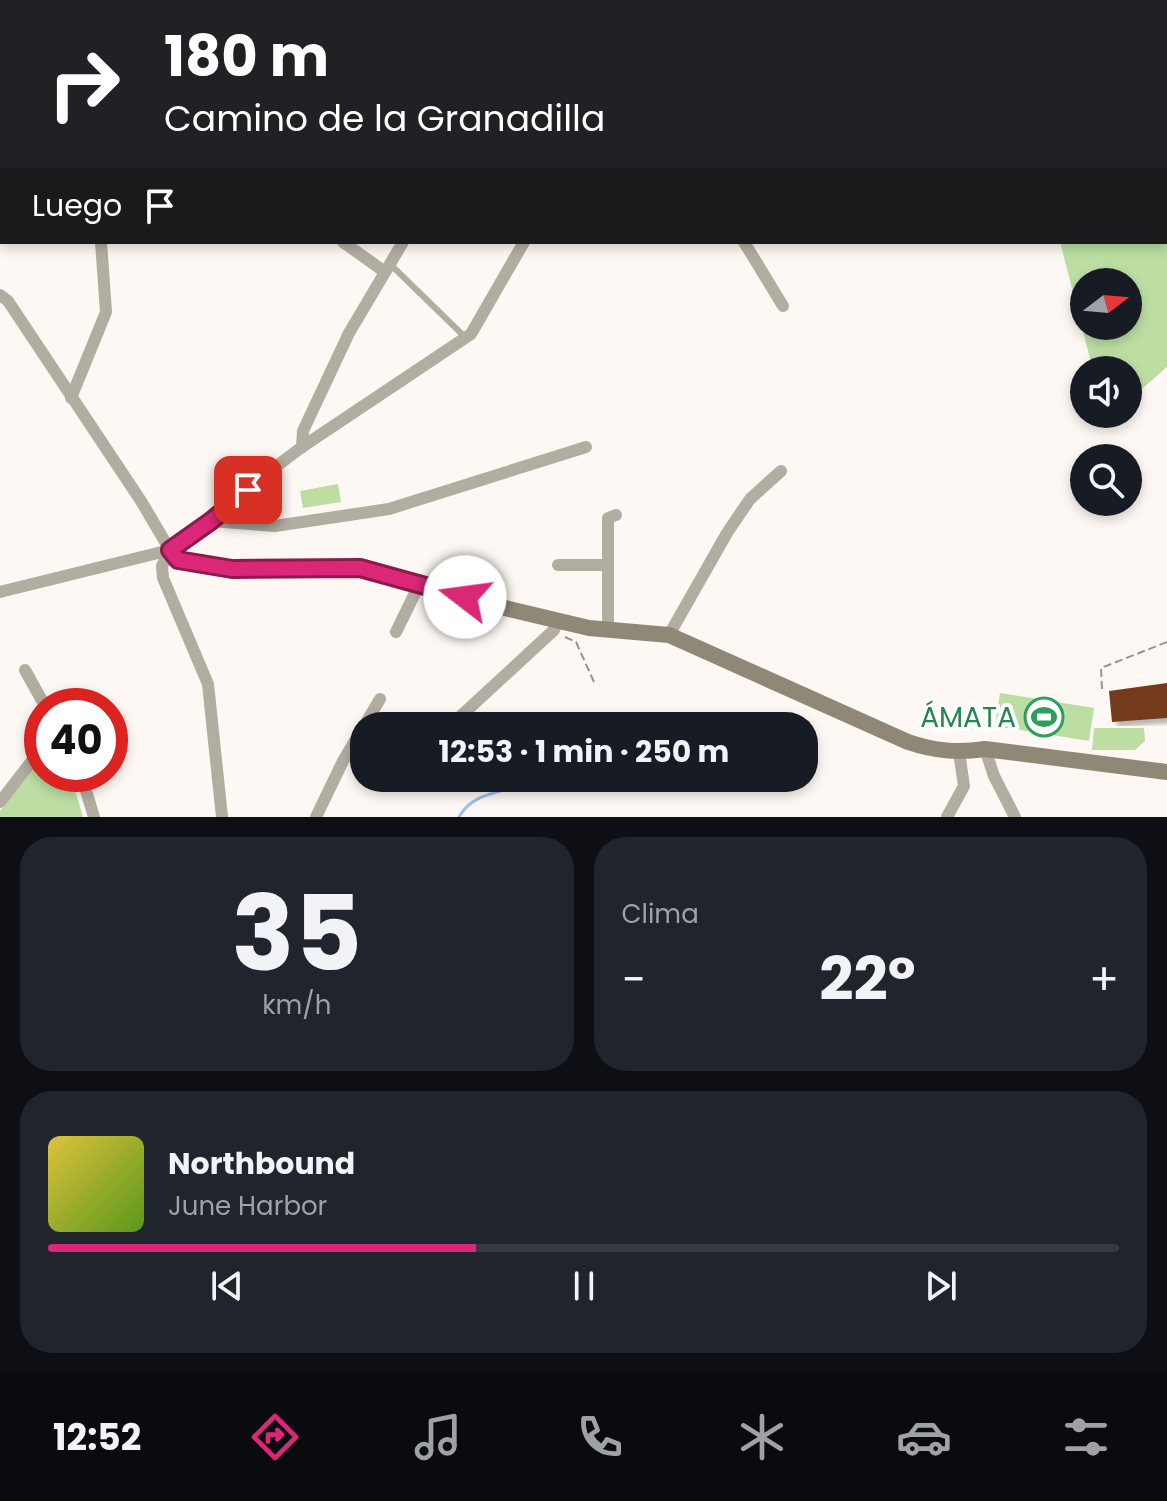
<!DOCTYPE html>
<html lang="es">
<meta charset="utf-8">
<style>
body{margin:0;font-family:Poppins,sans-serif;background:#20242c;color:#f1f3f6;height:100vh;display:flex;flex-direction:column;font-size:30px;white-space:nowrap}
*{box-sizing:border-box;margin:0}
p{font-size:26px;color:#9ea1a6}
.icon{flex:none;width:44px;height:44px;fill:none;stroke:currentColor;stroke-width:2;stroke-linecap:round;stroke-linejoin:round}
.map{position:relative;height:817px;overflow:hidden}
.sheet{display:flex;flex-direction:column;gap:20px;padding:20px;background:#0d0f14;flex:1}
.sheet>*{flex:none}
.hud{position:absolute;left:0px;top:0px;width:1168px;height:244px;box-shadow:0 4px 12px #0003;background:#202124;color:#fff;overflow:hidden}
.needle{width:52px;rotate:74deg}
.buttons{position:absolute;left:1070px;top:268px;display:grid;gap:16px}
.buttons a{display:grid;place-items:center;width:72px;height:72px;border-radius:50%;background:#171b24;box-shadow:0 4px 12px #0003;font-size:40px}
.speed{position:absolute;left:24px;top:688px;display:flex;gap:16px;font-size:40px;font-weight:700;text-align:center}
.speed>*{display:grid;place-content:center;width:104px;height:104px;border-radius:50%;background:#171b24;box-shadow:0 4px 12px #0003;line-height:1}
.speed .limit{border:12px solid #d22;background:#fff;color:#111}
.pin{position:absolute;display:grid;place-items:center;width:68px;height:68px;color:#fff;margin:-34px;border-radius:16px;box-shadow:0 4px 12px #0006}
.me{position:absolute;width:88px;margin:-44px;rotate:285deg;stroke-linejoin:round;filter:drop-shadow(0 0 6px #0008)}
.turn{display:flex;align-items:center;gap:28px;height:168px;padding:0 32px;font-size:36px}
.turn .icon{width:104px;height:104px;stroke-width:2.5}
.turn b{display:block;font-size:56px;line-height:68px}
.then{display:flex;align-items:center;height:76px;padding:0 32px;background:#0003;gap:16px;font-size:30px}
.big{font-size:60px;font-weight:700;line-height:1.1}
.sheet .tile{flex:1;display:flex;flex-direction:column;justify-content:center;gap:12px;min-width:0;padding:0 28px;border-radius:32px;background:#20242c}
.sheet .dial{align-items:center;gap:0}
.dial b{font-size:104px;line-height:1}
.song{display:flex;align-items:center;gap:24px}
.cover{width:96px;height:96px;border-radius:12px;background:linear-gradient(135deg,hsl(50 70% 55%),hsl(90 70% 35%))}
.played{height:8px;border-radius:4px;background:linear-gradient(90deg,#db2777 40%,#363941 40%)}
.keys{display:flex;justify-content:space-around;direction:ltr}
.heat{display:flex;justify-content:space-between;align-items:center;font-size:44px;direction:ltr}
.sheet .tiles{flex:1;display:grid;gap:20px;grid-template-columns:1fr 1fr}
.tile:last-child{grid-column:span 2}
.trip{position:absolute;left:350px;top:712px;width:468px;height:80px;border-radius:32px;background:#171b24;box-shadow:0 4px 12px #0003;font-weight:700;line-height:80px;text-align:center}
.tabs{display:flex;height:128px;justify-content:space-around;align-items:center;background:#090b0e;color:#9ea1a6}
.tabs .icon{width:56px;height:56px}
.tabs .active{color:#db2777}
.tabs b{font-size:36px;color:#f1f3f6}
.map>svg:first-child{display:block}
.green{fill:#bcdea3;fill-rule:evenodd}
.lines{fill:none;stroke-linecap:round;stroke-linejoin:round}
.stream{stroke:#9abdf6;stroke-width:3}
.river{stroke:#9abdf6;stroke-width:20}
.building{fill:#733a1d;filter:url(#shadow)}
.path{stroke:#9a948d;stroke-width:2;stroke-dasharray:8 4;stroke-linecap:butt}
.lane{stroke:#b1ada0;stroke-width:6}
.street{stroke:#b1ada0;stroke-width:12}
.secondary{stroke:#8f8876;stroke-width:16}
.route-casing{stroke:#8e194d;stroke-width:20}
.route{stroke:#db2777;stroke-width:14}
.labels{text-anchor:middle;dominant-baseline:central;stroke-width:8;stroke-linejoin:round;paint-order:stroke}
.leisure-label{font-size:28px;fill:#27864d;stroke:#fff;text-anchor:end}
</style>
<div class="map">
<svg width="1167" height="817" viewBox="0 0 1167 817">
<defs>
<filter id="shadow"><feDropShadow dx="5" dy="5" stdDeviation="2" flood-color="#0004"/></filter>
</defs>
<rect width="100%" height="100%" fill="#fdf8f3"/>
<g class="green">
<path d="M1115,0H1167V367L1128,401V370H1093L1060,242H1166V2H1115ZM1084,282H1128V326H1084Z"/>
<polygon points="338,484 341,502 303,508 300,491"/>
<polygon points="1000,693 1094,708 1089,741 995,726"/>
<polygon points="1094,728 1144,728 1145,741 1135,750 1092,750"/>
<polygon points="42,758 42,774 70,774 83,817 0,817 0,811"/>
</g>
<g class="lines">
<g class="stream">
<polyline points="568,726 583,719 612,719"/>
<path d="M459,817C475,788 511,794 537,778"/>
</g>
<g class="river">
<polyline points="23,2 25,0"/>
<polyline points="0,24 2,23"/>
</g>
</g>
<polygon class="building" points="1167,683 1167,718 1112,722 1109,691"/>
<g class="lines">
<g class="path">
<polyline points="798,2 798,0"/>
<polyline points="565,637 576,642 594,682"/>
<polyline points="1102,689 1101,668 1167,642"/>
</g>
<polyline class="lane" points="390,264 466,338"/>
<g class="street">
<polyline points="462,0 462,2"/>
<polyline points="562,0 563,2"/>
<polyline points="692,1 694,0"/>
<polyline points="740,2 740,0"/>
<polyline points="947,2 951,0"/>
<polyline points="0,141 2,140"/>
<polyline points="343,242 385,272"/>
<polyline points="744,242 783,306"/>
<polyline points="0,295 8,301 141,501 170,550 162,566 163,578 208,684 222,817"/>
<polyline points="71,398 106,312 101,242"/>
<polyline points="302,447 303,431 349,333 403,242"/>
<polyline points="211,521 275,526 389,509 586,447"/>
<polyline points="558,565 608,565"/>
<polyline points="0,592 170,550 211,521 266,474 302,447 471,334 524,242"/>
<polyline points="608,631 608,518 616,515"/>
<polyline points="396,632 419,585"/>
<polyline points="669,635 727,533 750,499 781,471"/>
<polyline points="25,670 45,706"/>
<polyline points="450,726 554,630 558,621"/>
<polyline points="985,749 994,776 1015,817"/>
<polyline points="81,774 94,817"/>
<polyline points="0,802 42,748"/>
<polyline points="316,817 343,761 380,699"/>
<polyline points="947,817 964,786 959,752"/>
</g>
<path class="secondary" d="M170,550L178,560L232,569L360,568L509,609L589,628L669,635L908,742C935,751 957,753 985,749L1167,772"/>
</g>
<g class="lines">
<defs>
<polyline id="route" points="248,490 211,521 170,550 178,560 232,569 360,568 465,597"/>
</defs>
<use href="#route" class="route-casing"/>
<use href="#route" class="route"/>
</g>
<defs>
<symbol id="stadium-ring" viewBox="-11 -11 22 22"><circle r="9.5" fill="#fff" stroke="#2e9e5b" stroke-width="1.5"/><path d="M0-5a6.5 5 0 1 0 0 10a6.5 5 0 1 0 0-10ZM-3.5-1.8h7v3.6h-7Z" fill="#2e9e5b"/></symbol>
</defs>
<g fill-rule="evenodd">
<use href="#stadium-ring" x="1022" y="695" width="44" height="44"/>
</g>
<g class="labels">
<g class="leisure-label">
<text x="1016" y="717">ÁMATA</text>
</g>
</g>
</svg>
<div class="buttons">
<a><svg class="needle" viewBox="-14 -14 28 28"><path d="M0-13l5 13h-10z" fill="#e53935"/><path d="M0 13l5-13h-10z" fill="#9ea1a6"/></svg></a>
<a><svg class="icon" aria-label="sound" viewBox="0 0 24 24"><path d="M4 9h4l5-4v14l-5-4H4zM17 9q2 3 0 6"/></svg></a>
<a><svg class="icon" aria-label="search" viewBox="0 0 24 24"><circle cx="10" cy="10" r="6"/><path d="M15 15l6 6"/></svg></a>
</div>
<div class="speed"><div class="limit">40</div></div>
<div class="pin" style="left:248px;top:490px;background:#d93025"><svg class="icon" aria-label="arrive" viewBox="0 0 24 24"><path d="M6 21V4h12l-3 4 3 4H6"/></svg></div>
<svg class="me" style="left:465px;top:597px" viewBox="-20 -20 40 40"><circle r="19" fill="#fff"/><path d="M0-13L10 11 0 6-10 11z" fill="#db2777"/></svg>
<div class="trip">12:53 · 1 min · 250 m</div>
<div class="hud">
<div class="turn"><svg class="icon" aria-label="right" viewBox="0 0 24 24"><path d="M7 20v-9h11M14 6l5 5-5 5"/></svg><div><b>180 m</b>Camino de la Granadilla</div></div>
<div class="then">Luego<svg class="icon" aria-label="arrive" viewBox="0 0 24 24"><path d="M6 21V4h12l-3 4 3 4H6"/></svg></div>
</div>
</div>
<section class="sheet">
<div class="tiles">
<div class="tile dial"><b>35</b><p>km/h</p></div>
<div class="tile"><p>Clima</p>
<div class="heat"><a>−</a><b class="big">22°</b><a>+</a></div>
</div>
<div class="tile">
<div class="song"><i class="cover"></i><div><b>Northbound</b><p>June Harbor</p></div></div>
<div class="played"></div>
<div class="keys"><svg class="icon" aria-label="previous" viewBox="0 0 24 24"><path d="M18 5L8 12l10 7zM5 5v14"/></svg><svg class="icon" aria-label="pause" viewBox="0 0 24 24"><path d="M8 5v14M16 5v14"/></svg><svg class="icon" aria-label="next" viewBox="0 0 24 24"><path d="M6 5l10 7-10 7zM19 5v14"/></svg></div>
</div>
</div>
</section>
<nav class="tabs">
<b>12:52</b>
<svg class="icon active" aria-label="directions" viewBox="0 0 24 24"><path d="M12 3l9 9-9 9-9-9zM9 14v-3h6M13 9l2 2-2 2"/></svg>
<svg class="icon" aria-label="music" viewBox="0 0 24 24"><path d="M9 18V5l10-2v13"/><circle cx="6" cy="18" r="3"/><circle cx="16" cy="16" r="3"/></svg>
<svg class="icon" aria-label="phone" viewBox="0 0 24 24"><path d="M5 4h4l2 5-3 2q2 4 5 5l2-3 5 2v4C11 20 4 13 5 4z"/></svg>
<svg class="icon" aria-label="climate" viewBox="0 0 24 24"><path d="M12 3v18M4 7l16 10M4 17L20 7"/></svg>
<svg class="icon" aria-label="car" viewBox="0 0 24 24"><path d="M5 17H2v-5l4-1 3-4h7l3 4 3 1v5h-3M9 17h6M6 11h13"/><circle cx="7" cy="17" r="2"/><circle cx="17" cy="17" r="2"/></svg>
<svg class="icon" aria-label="filters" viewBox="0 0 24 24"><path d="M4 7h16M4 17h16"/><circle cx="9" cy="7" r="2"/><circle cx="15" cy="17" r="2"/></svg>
</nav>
